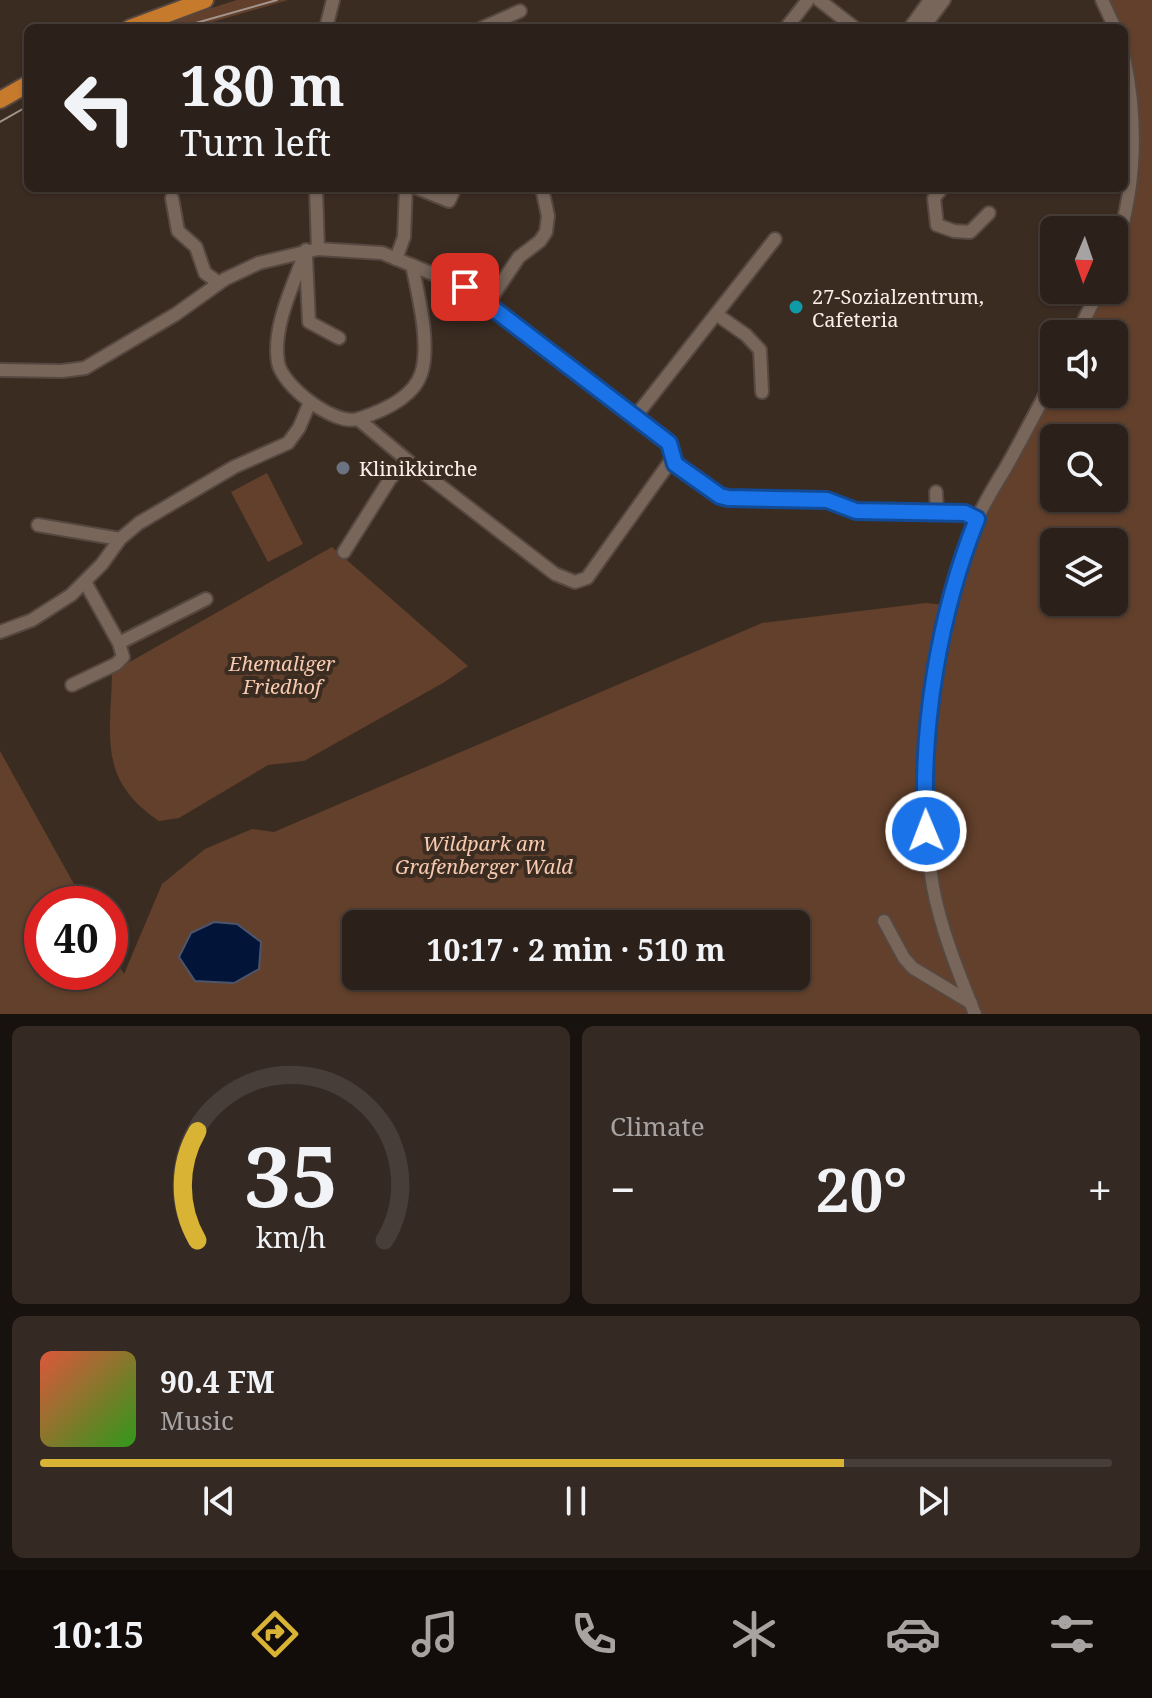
<!DOCTYPE html>
<meta charset="utf-8">
<style>
body{margin:0;font-family:"Noto Serif",serif;background:#342923;color:#f1f3f6;height:100vh;display:flex;flex-direction:column;font-size:30px;white-space:nowrap}
*{box-sizing:border-box;margin:0}
p{font-size:26px;color:#a6a3a2}
.icon{flex:none;width:44px;height:44px;fill:none;stroke:currentColor;stroke-width:2;stroke-linecap:round;stroke-linejoin:round}
.map{position:relative;height:1014px;overflow:hidden}
.drawer{display:flex;flex-direction:column;gap:12px;padding:12px;background:#18120e;flex:1}
.drawer>*{flex:none}
.hud{position:absolute;left:24px;top:24px;width:1104px;height:168px;border-radius:12px;box-shadow:0 2px 6px #0004,0 0 0 2px #483e39;background:#2c211a;color:#f1f3f6;overflow:hidden}
.needle{width:52px;rotate:182deg}
.buttons{position:absolute;left:1040px;top:216px;display:grid;gap:16px}
.buttons a{display:grid;place-items:center;width:88px;height:88px;border-radius:12px;background:#2c211a;box-shadow:0 2px 6px #0004,0 0 0 2px #483e39;font-size:40px}
.speed{position:absolute;left:24px;top:886px;display:flex;gap:16px;font-size:40px;font-weight:700;text-align:center}
.speed>*{display:grid;place-content:center;width:104px;height:104px;border-radius:50%;background:#2c211a;box-shadow:0 2px 6px #0004,0 0 0 2px #483e39;line-height:1}
.speed .limit{border:12px solid #d22;background:#fff;color:#111}
.pin{position:absolute;display:grid;place-items:center;width:68px;height:68px;color:#fff;margin:-34px;border-radius:16px;box-shadow:0 4px 12px #0006}
.me{position:absolute;width:88px;margin:-44px;rotate:359deg;stroke-linejoin:round;filter:drop-shadow(0 0 6px #0008)}
.turn{display:flex;align-items:center;gap:28px;height:168px;padding:0 24px;font-size:36px}
.turn .icon{width:104px;height:104px;stroke-width:2.5}
.turn b{display:block;font-size:56px;line-height:68px}
.big{font-size:60px;font-weight:700;line-height:1.1}
.drawer .tile{flex:1;display:flex;flex-direction:column;justify-content:center;gap:12px;min-width:0;padding:0 28px;border-radius:12px;background:#342923}
.drawer .dial{align-items:center;gap:0}
.dial svg{height:208px;overflow:visible;fill:none;stroke:#483e39;stroke-width:7;stroke-linecap:round;text-anchor:middle}
.dial text{fill:#f1f3f6;stroke:none}
.song{display:flex;align-items:center;gap:24px}
.cover{width:96px;height:96px;border-radius:12px;background:linear-gradient(135deg,hsl(10 70% 55%),hsl(110 70% 35%))}
.played{height:8px;border-radius:4px;background:linear-gradient(90deg,#d9b334 75%,#483e39 75%)}
.keys{display:flex;justify-content:space-around;direction:ltr}
.heat{display:flex;justify-content:space-between;align-items:center;font-size:44px;direction:ltr}
.drawer .tiles{flex:1;display:grid;gap:12px;grid-template-columns:1fr 1fr}
.tile:last-child{grid-column:span 2}
.trip{position:absolute;left:342px;top:910px;width:468px;height:80px;border-radius:12px;background:#2c211a;box-shadow:0 2px 6px #0004,0 0 0 2px #483e39;font-weight:700;line-height:80px;text-align:center}
.tab-bar{display:flex;height:128px;justify-content:space-around;align-items:center;background:#120d0a;color:#a6a3a2}
.tab-bar .icon{width:56px;height:56px}
.tab-bar .selected{color:#d9b334}
.tab-bar b{font-size:36px;color:#f1f3f6}
.map>svg:first-child{display:block}
.green{fill:#62402b;fill-rule:evenodd}
.water{fill:#021438;stroke:#4c556d;stroke-width:2}
.lines{fill:none;stroke-linecap:round;stroke-linejoin:round}
.minor-casing{stroke:#564840;stroke-width:16}
.major-casing{stroke:#564840;stroke-width:20}
.minor{stroke:#78665b;stroke-width:12}
.major{stroke:#c57a2c;stroke-width:16}
.tram{stroke:#a2958d;stroke-width:2}
.route-casing{stroke:#114b97;stroke-width:20}
.route{stroke:#1a73e8;stroke-width:14}
.culture-dot{fill:#0f9aa8;stroke:#3b2c22;stroke-width:3}
.worship-dot{fill:#6b7280;stroke:#3b2c22;stroke-width:3}
.labels{text-anchor:middle;dominant-baseline:central;stroke-width:8;stroke-linejoin:round;paint-order:stroke}
.poi-label{font-size:20px;fill:#f9eee8;stroke:#3b2c22;text-anchor:start}
.park-label{font-size:20px;font-style:italic;fill:#f8caaf;stroke:#3b2c22}
</style>
<div class="map">
<svg width="1152" height="1014" viewBox="0 0 1152 1014">
<rect width="100%" height="100%" fill="#3b2c22"/>
<g class="green">
<polygon points="237,0 288,0 192,28 148,28"/>
<path d="M1105,0H1152V1014H0V751L85,904H42V972H110V949L124,974L162,884L205,849L252,829L274,832L762,623L926,603L953,606L977,534L1054,384V394H1114V334H1081L1102,290H1114V263L1127,221L1132,75L1124,44V28H1118ZM1054,438H1114V498H1054ZM1054,542H1114V602H1054ZM214,922L237,924L261,942L179,956L191,933ZM356,924H796V976H356Z"/>
<polygon points="267,473 303,544 268,562 231,492"/>
<path d="M332,547L468,666L443,683L304,761L268,765L179,818L159,821C97,779 111,737 112,672Z"/>
</g>
<polygon class="water" points="214,922 237,924 261,942 259,969 234,983 195,981 179,957 191,933"/>
<g class="lines">
<defs>
<g id="minor">
<polyline points="819,0 855,28"/>
<polyline points="1102,0 1115,28"/>
<polyline points="326,28 333,0"/>
<polyline points="482,28 520,11"/>
<polyline points="786,28 808,0"/>
<polyline points="910,28 930,0"/>
<polyline points="923,28 944,0"/>
<polyline points="316,188 318,249"/>
<polyline points="417,188 449,201 455,188"/>
<polyline points="942,188 934,198 937,225 954,231 970,232 989,213"/>
<polyline points="172,198 178,231 196,247 205,273 219,283"/>
<path d="M306,250C294,284 272,326 278,362C281,385 334,426 358,419C380,412 413,398 421,374C431,345 418,294 412,265"/>
<path d="M1114,253C1136,190 1138,122 1124,57"/>
<polyline points="306,257 309,322 339,338"/>
<polyline points="396,259 404,237 406,188"/>
<polyline points="488,303 519,257 540,241 546,232 548,216 542,188"/>
<polyline points="716,314 746,335 760,350 762,392"/>
<polyline points="1077,334 1099,290"/>
<polyline points="0,370 62,371 85,368 176,314 225,279 259,263 318,249 382,253 465,287 669,443 672,459 587,578 575,582 555,574 407,460 358,419"/>
<polyline points="635,417 775,239"/>
<polyline points="672,459 675,464 704,486 728,498 827,500 856,511 965,513 977,519"/>
<polyline points="936,492 937,512"/>
<polyline points="38,525 120,539"/>
<polyline points="344,552 390,479 407,460"/>
<polyline points="0,632 32,620 71,595 102,564 120,539 139,523 234,467 288,443 299,428 310,402"/>
<polyline points="119,643 206,599"/>
<polyline points="72,685 116,664 123,657 119,643 85,582"/>
<polyline points="884,921 904,958 913,968 971,1003"/>
<path d="M975,1014C959,974 941,930 933,887C913,775 932,621 978,517C986,500 995,485 1005,469C1022,439 1038,408 1054,378"/>
</g>
<g id="major">
<polyline points="130,28 205,0"/>
<polyline points="0,100 28,84"/>
</g>
</defs>
<use href="#minor" class="minor-casing"/>
<use href="#major" class="major-casing"/>
<use href="#minor" class="minor"/>
<use href="#major" class="major"/>
<g class="tram">
<polyline points="178,28 277,0"/>
<polyline points="0,122 28,106"/>
</g>
</g>
<g class="lines">
<defs>
<path id="route" d="M465,287L669,443L675,464L720,496L728,498L827,500L856,511L965,513L977,519C939,614 920,728 926,831"/>
</defs>
<use href="#route" class="route-casing"/>
<use href="#route" class="route"/>
</g>
<circle class="culture-dot" cx="796" cy="307" r="8"/>
<circle class="worship-dot" cx="343" cy="468" r="8"/>
<g class="labels">
<g class="poi-label">
<text x="812" y="296">27-Sozialzentrum,<tspan x="812" dy="23">Cafeteria</tspan></text>
<text x="359" y="468">Klinikkirche</text>
</g>
<g class="park-label">
<text x="282" y="663">Ehemaliger<tspan x="282" dy="23">Friedhof</tspan></text>
<text x="484" y="843">Wildpark am<tspan x="484" dy="23">Grafenberger Wald</tspan></text>
</g>
</g>
</svg>
<div class="buttons">
<a><svg class="needle" viewBox="-14 -14 28 28"><path d="M0-13l5 13h-10z" fill="#e53935"/><path d="M0 13l5-13h-10z" fill="#a6a3a2"/></svg></a>
<a><svg class="icon" aria-label="sound" viewBox="0 0 24 24"><path d="M4 9h4l5-4v14l-5-4H4zM17 9q2 3 0 6"/></svg></a>
<a><svg class="icon" aria-label="search" viewBox="0 0 24 24"><circle cx="10" cy="10" r="6"/><path d="M15 15l6 6"/></svg></a>
<a><svg class="icon" aria-label="layers" viewBox="0 0 24 24"><path d="M12 4l9 5-9 5-9-5zM3 14l9 5 9-5"/></svg></a>
</div>
<div class="speed"><div class="limit">40</div></div>
<div class="pin" style="left:465px;top:287px;background:#d93025"><svg class="icon" aria-label="arrive" viewBox="0 0 24 24"><path d="M6 21V4h12l-3 4 3 4H6"/></svg></div>
<svg class="me" style="left:926px;top:831px" viewBox="-20 -20 40 40"><circle r="17" fill="#1a73e8" stroke="#fff" stroke-width="3"/><path d="M0-11L8 9 0 5-8 9z" fill="#fff"/></svg>
<div class="trip">10:17 · 2 min · 510 m</div>
<div class="hud">
<div class="turn"><svg class="icon" aria-label="left" viewBox="0 0 24 24"><path d="M17 20v-9H6M10 6l-5 5 5 5"/></svg><div><b>180 m</b>Turn left</div></div>
</div>
</div>
<section class="drawer">
<div class="tiles">
<div class="tile dial"><svg viewBox="0 0 100 80">
<path d="M14 69A42 42 0 1 1 86 69"/>
<path d="M14 69A42 42 0 0 1 14 27" stroke="#d9b334"/>
<text x="50" y="56" font-size="32" font-weight="700">35</text>
<text x="50" y="72" font-size="11">km/h</text>
</svg></div>
<div class="tile"><p>Climate</p>
<div class="heat"><a>−</a><b class="big">20°</b><a>+</a></div>
</div>
<div class="tile">
<div class="song"><i class="cover"></i><div><b>90.4 FM</b><p>Music</p></div></div>
<div class="played"></div>
<div class="keys"><svg class="icon" aria-label="previous" viewBox="0 0 24 24"><path d="M18 5L8 12l10 7zM5 5v14"/></svg><svg class="icon" aria-label="pause" viewBox="0 0 24 24"><path d="M8 5v14M16 5v14"/></svg><svg class="icon" aria-label="next" viewBox="0 0 24 24"><path d="M6 5l10 7-10 7zM19 5v14"/></svg></div>
</div>
</div>
</section>
<nav class="tab-bar">
<b>10:15</b>
<svg class="icon selected" aria-label="directions" viewBox="0 0 24 24"><path d="M12 3l9 9-9 9-9-9zM9 14v-3h6M13 9l2 2-2 2"/></svg>
<svg class="icon" aria-label="music" viewBox="0 0 24 24"><path d="M9 18V5l10-2v13"/><circle cx="6" cy="18" r="3"/><circle cx="16" cy="16" r="3"/></svg>
<svg class="icon" aria-label="phone" viewBox="0 0 24 24"><path d="M5 4h4l2 5-3 2q2 4 5 5l2-3 5 2v4C11 20 4 13 5 4z"/></svg>
<svg class="icon" aria-label="climate" viewBox="0 0 24 24"><path d="M12 3v18M4 7l16 10M4 17L20 7"/></svg>
<svg class="icon" aria-label="car" viewBox="0 0 24 24"><path d="M5 17H2v-5l4-1 3-4h7l3 4 3 1v5h-3M9 17h6M6 11h13"/><circle cx="7" cy="17" r="2"/><circle cx="17" cy="17" r="2"/></svg>
<svg class="icon" aria-label="filters" viewBox="0 0 24 24"><path d="M4 7h16M4 17h16"/><circle cx="9" cy="7" r="2"/><circle cx="15" cy="17" r="2"/></svg>
</nav>
